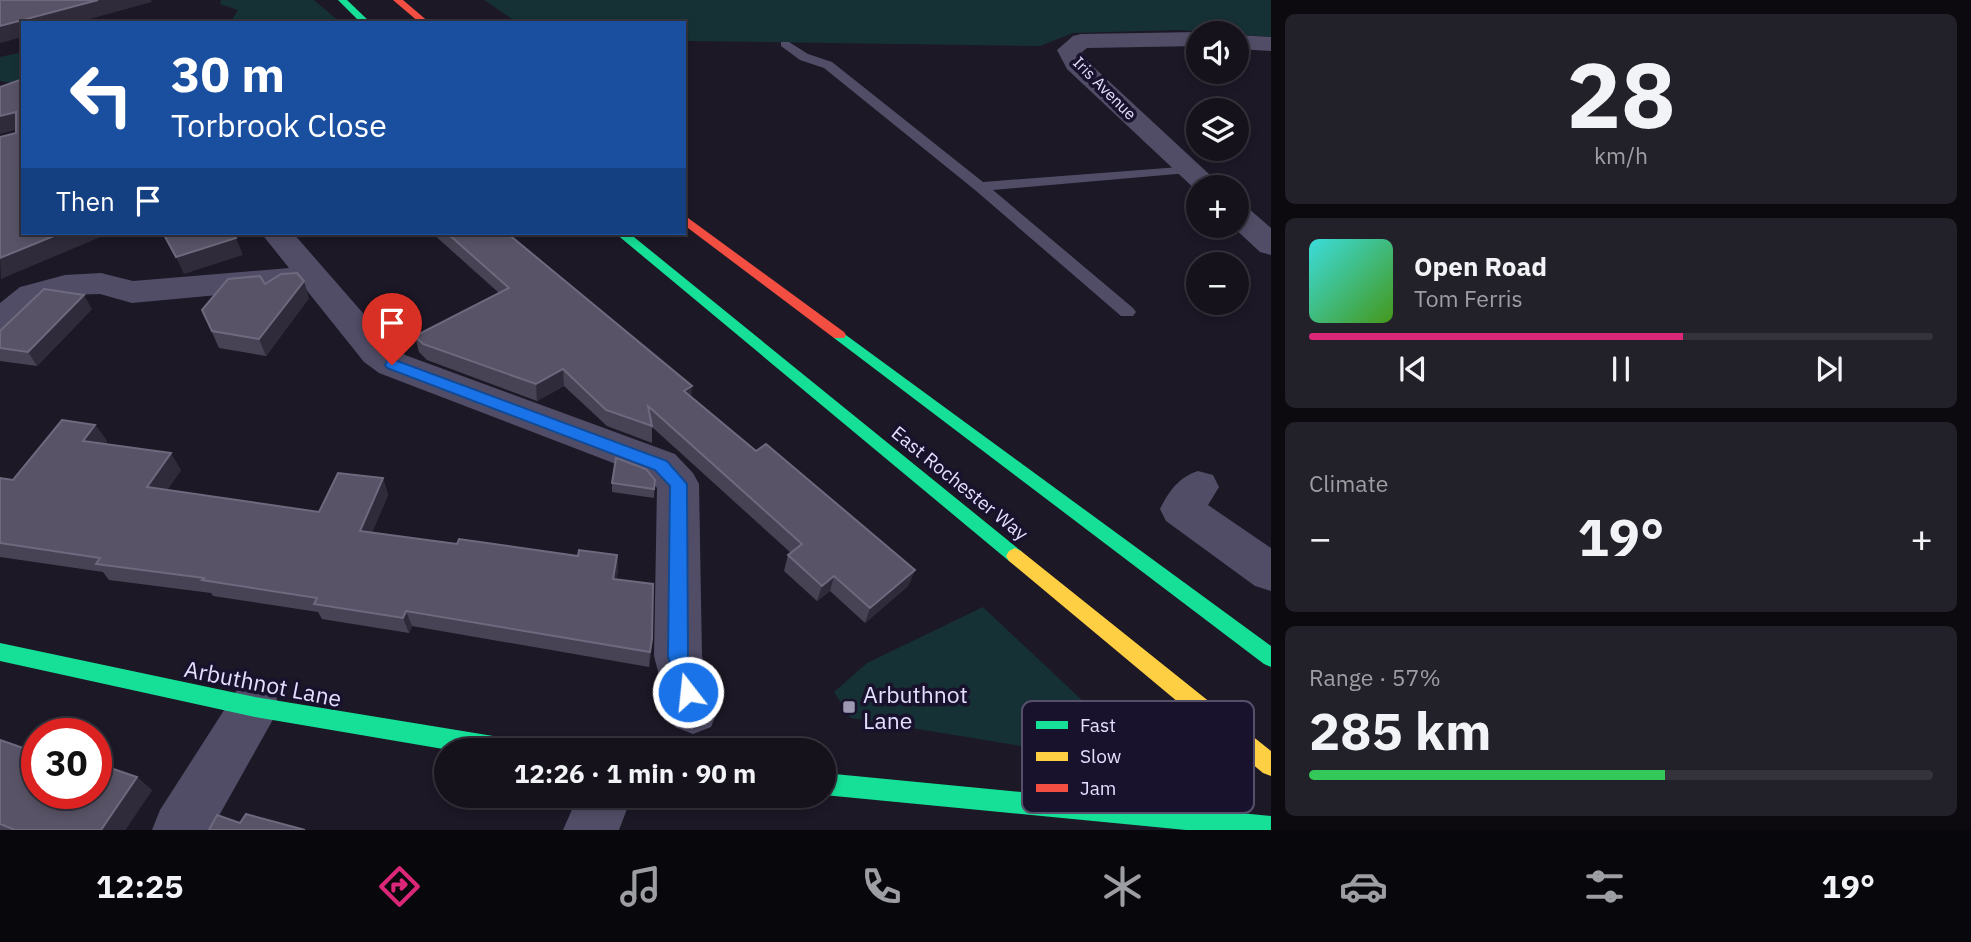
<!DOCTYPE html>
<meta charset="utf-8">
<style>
body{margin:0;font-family:"IBM Plex Sans",sans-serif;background:#222029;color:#f1f3f6;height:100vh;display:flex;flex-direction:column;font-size:26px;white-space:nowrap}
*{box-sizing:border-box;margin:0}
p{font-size:23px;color:#9d9ea3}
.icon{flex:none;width:38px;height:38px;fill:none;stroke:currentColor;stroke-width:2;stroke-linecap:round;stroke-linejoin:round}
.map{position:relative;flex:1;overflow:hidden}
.sheet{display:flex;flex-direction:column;gap:14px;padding:14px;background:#0c0a0f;width:700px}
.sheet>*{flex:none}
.hud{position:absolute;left:21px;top:21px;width:665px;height:214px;border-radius:0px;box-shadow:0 4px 10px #0003,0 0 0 2px #34323b;background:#1a4fa0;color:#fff;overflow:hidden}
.buttons{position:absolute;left:1186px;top:21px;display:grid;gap:14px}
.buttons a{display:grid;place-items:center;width:63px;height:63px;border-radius:50%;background:#15121c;box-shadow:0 4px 10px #0003,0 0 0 2px #34323b;font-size:35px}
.speed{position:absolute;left:21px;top:718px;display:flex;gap:14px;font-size:35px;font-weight:700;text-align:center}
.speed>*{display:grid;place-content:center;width:91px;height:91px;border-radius:50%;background:#15121c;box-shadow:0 4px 10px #0003,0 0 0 2px #34323b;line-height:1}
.speed .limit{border:10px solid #d22;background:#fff;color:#111}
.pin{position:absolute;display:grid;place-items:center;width:60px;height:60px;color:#fff;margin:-72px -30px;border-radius:50% 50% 50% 0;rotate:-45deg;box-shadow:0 0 7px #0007}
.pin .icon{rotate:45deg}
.me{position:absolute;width:77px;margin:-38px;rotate:344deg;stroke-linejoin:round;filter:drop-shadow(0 0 5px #0008)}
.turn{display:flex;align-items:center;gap:24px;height:147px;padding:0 35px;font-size:32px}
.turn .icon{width:91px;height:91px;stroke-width:2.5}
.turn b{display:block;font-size:49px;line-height:60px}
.then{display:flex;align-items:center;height:66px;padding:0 35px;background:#0003;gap:14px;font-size:26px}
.big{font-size:52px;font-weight:800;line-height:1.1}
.sheet .widget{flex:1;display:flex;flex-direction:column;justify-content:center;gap:10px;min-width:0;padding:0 24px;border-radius:10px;background:#222029}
.sheet .dial{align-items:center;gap:0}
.dial b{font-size:91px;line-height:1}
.song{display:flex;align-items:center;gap:21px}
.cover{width:84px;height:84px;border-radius:10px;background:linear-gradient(135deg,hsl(180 70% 55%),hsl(100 70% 35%))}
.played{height:7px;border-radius:4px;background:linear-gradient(90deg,#db2777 60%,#34323b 60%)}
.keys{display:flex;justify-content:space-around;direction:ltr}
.heat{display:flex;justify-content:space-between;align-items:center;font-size:38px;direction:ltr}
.charge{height:10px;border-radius:5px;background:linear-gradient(90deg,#34c759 57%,#34323b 0)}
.trip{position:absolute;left:434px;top:738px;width:402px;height:70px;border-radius:35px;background:#15121c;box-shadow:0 4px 10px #0003,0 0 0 2px #34323b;font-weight:800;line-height:70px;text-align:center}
.menu{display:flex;height:112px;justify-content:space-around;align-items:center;background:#08070b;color:#9d9ea3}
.menu .icon{width:49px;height:49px}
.menu .current{color:#db2777}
.menu b{font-size:32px;color:#f1f3f6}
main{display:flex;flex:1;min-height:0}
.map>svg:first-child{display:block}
.green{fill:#163135}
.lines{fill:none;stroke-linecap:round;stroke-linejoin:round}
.lane{fill:#514d67;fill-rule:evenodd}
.street{fill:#514d67;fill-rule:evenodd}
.fast{fill:#16e098;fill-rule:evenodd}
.slow{fill:#ffcf43;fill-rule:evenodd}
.jam{fill:#f24e42;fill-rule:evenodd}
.wall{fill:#474354}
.shaded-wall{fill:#2f2b3a}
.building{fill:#585366;stroke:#6e697e;stroke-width:2}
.route{fill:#1a73e8;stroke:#114b97;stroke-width:2}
.poi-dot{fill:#9e99b3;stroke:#19122c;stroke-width:2.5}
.labels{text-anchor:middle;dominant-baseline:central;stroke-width:7;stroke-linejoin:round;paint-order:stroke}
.far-street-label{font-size:16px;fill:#e4deff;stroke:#19122c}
.street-label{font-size:19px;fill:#e4deff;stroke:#19122c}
.near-street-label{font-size:23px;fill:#e4deff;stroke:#19122c}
.near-poi-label{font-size:23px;fill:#e4deff;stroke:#19122c;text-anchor:start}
.key{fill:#19122c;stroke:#564f6b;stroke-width:2}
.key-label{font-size:19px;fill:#e4deff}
</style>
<main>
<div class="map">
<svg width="1271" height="830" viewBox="0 0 1271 830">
<rect width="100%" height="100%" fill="#1c1826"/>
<g class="green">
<polygon points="221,0 314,0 341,23 173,23 204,19 232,20 238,10 220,4"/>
<polygon points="484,0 1271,0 1271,37 1179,30 1073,33 1040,46 684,41 684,23 518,23"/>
<polygon points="23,52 23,85 0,81 0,57"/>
<polygon points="983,607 1120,736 1126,755 1039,749 851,718 834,692 867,663"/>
</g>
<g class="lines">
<polygon class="lane" points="781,42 789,42 808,54 832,62 983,182 1193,166 1193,172 1188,173 993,190 1133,308 1136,312 1133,316 1121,316 975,190 824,68 800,60 781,46"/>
<g class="street">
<polygon points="1199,32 1204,33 1199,33 1199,46 1087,48 1082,52 1086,60 1223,187 1199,187 1199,193 1067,69 1057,50 1073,36 1081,34"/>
<polygon points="1237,35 1271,37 1271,51 1237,49"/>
<polygon points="1237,205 1248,208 1271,228 1271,255 1260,252 1232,226 1237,226"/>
<polygon points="261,233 293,233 390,344 405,355 675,454 693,473 699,484 702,656 718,710 711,727 693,734 675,727 668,710 654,656 657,488 647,476 379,373 364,362 304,287 132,303 100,294 67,295 44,303 12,328 0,331 0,303 20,287 65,275 101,273 133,281 289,268"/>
<path d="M1198,471L1213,475L1219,487L1208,505L1271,548V591L1255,586L1166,521L1160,509C1169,491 1179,477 1198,471Z"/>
<polygon points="255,683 273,690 280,707 211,830 152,830 160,810 237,690"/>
<polygon points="578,796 632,796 619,830 563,830"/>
</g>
<g class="fast">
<polygon points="338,0 347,0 371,23 361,23"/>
<polygon points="615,233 629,233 1021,551 1024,556 1021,561 1015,564 1009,561"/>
<polygon points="839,330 1271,646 1271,667 1264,664 834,338 832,335 834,332"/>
<polygon points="0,643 255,697 518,740 526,744 529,751 455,751 255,717 0,661"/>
<polygon points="824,773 1271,816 1271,830 1186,830 824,795"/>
</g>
<polygon class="slow" points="1015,548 1021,551 1271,751 1271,776 1263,773 1009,561 1006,556 1009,551"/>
<g class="jam">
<polygon points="393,0 403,0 430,23 420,23"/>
<polygon points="684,215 844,332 846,335 844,338 834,338 684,225"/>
</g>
</g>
<g class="wall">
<polygon points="432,233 507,233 692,397 756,451 915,570 908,586 865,623 830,591 817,601 784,571 788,555 791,553 652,427 652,443 607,426 564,386 537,401 427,360 419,352 415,336 499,293"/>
<polygon points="265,284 309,298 266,356 219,348 202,310"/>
<polygon points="92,309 37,366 0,361 0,331"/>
<polygon points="95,425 107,441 105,444 181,470 167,490 319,512 383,478 388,495 372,532 457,544 578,556 617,555 618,571 616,579 651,654 649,667 412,626 409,633 322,619 318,612 213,596 211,593 109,580 103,572 0,557 0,478 13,480"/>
<polygon points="655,480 654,498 612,492 612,483"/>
<polygon points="0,740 152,790 125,830 0,830"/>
</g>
<g class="shaded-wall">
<polygon points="98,0 151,0 152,2 75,23 23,23 23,37 0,43 0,26"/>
<polygon points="16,112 23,128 0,134 0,116"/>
<polygon points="61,233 110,233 1,279 0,258"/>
<polygon points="236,238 243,255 184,274 176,257"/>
<polygon points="304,281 309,298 266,356 259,339"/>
<polygon points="84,295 92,309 37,366 28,352"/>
<polygon points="563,369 564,386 537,401 536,384"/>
<polygon points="692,386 691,403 684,391"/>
<polygon points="95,425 107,441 94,458 83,441"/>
<polygon points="171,453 181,470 157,504 147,487"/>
<polygon points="383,478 388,495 366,547 360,531"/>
<polygon points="617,555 618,571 613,594 613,579"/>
<polygon points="915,570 908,586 865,623 870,608"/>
<polygon points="834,576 830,591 817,601 822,586"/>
<polygon points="406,611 412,626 409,633 403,618"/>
<polygon points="652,639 651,654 649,667 650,652"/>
<polygon points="137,777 152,790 125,830 101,830"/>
</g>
<g class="building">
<polygon points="0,0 98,0 0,26"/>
<polygon points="23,79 23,233 61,233 0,258 0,137 16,133 16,112 0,116 0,87"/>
<polygon points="163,233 233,233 236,238 176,257"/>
<polygon points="447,233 507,233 692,386 684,391 756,451 766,444 915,570 870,608 834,576 822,586 788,555 802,544 648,406 652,426 606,410 563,369 536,384 423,344 415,336 509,288"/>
<polygon points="297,273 304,281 259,339 212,331 202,310 228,279 260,276 265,284 281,274"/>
<polygon points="44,289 84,295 28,352 0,348 0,331"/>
<polygon points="62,420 95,425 83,441 171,453 147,487 319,512 338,473 383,478 360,531 457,544 459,539 578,556 579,550 617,555 613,579 653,584 652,639 650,652 406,611 403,618 314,604 317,598 202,580 204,578 96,564 100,558 0,543 0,478 13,480"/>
<polygon points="616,458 646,469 655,480 654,489 612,483"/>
<polygon points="0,740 26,749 32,740 37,742 37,793 96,793 96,763 137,777 101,830 15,830 0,824"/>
<polygon points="246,814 305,830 209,830 217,815 240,823"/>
</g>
<polygon class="route" points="392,359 667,461 687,484 688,656 698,692 695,699 688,701 680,699 668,656 670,486 655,470 387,368 385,365 387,361"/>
<rect class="poi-dot" x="842" y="700" width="14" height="14" rx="3.5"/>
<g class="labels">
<g class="far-street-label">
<text transform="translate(1105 88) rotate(45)">Iris Avenue</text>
</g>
<g class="street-label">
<text transform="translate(960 483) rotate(39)">East Rochester Way</text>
</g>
<g class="near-street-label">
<text transform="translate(263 683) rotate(11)">Arbuthnot Lane</text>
</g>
<g class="near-poi-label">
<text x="863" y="694">Arbuthnot<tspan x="863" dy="26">Lane</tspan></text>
</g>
</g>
<rect x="1022" y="701" width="232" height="112" rx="10" class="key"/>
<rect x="1036" y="721" width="32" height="8" fill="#16e098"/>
<rect x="1036" y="752" width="32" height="9" fill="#ffcf43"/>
<rect x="1036" y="784" width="32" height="8" fill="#f24e42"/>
<g class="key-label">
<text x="1080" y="732">Fast</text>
<text x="1080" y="763">Slow</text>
<text x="1080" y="795">Jam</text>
</g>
</svg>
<div class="buttons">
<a><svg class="icon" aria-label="sound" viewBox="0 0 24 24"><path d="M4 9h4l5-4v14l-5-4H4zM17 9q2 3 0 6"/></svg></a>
<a><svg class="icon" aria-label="layers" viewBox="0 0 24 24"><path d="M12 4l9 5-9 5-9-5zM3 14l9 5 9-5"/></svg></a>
<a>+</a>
<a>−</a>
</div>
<div class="speed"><div class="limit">30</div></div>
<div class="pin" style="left:392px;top:365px;background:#d93025"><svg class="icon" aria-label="arrive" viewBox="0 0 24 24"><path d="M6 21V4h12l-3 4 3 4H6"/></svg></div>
<svg class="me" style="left:688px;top:692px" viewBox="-20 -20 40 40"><circle r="17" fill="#1a73e8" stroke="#fff" stroke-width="3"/><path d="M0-11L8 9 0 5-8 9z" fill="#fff"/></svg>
<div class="trip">12:26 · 1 min · 90 m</div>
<div class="hud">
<div class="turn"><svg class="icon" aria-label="left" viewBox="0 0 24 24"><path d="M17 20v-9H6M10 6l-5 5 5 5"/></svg><div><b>30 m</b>Torbrook Close</div></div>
<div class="then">Then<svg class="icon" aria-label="arrive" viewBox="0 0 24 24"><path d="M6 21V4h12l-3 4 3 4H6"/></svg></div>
</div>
</div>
<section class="sheet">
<div class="widget dial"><b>28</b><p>km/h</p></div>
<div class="widget">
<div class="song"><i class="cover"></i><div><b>Open Road</b><p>Tom Ferris</p></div></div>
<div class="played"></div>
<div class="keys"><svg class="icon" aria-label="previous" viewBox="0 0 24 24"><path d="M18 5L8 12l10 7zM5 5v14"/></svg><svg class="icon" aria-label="pause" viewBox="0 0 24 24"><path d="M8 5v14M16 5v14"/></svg><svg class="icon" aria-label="next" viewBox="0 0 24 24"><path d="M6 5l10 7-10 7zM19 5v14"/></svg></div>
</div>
<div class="widget"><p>Climate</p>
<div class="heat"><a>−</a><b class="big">19°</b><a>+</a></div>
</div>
<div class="widget"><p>Range · 57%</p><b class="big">285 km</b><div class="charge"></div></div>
</section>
</main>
<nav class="menu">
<b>12:25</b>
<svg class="icon current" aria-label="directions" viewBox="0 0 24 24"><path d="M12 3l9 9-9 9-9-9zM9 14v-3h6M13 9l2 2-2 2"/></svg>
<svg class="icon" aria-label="music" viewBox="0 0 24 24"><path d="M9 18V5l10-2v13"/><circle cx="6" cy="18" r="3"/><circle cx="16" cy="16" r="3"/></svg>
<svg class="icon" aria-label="phone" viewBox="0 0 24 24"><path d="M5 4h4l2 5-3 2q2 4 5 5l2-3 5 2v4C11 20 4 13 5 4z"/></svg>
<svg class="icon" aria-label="climate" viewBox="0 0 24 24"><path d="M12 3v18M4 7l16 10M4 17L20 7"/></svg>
<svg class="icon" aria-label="car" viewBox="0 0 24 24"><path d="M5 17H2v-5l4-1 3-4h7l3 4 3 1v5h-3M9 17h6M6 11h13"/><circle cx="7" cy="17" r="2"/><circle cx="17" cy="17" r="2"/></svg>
<svg class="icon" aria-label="filters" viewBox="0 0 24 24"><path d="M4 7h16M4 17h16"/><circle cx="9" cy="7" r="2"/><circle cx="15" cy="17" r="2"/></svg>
<b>19°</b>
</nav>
